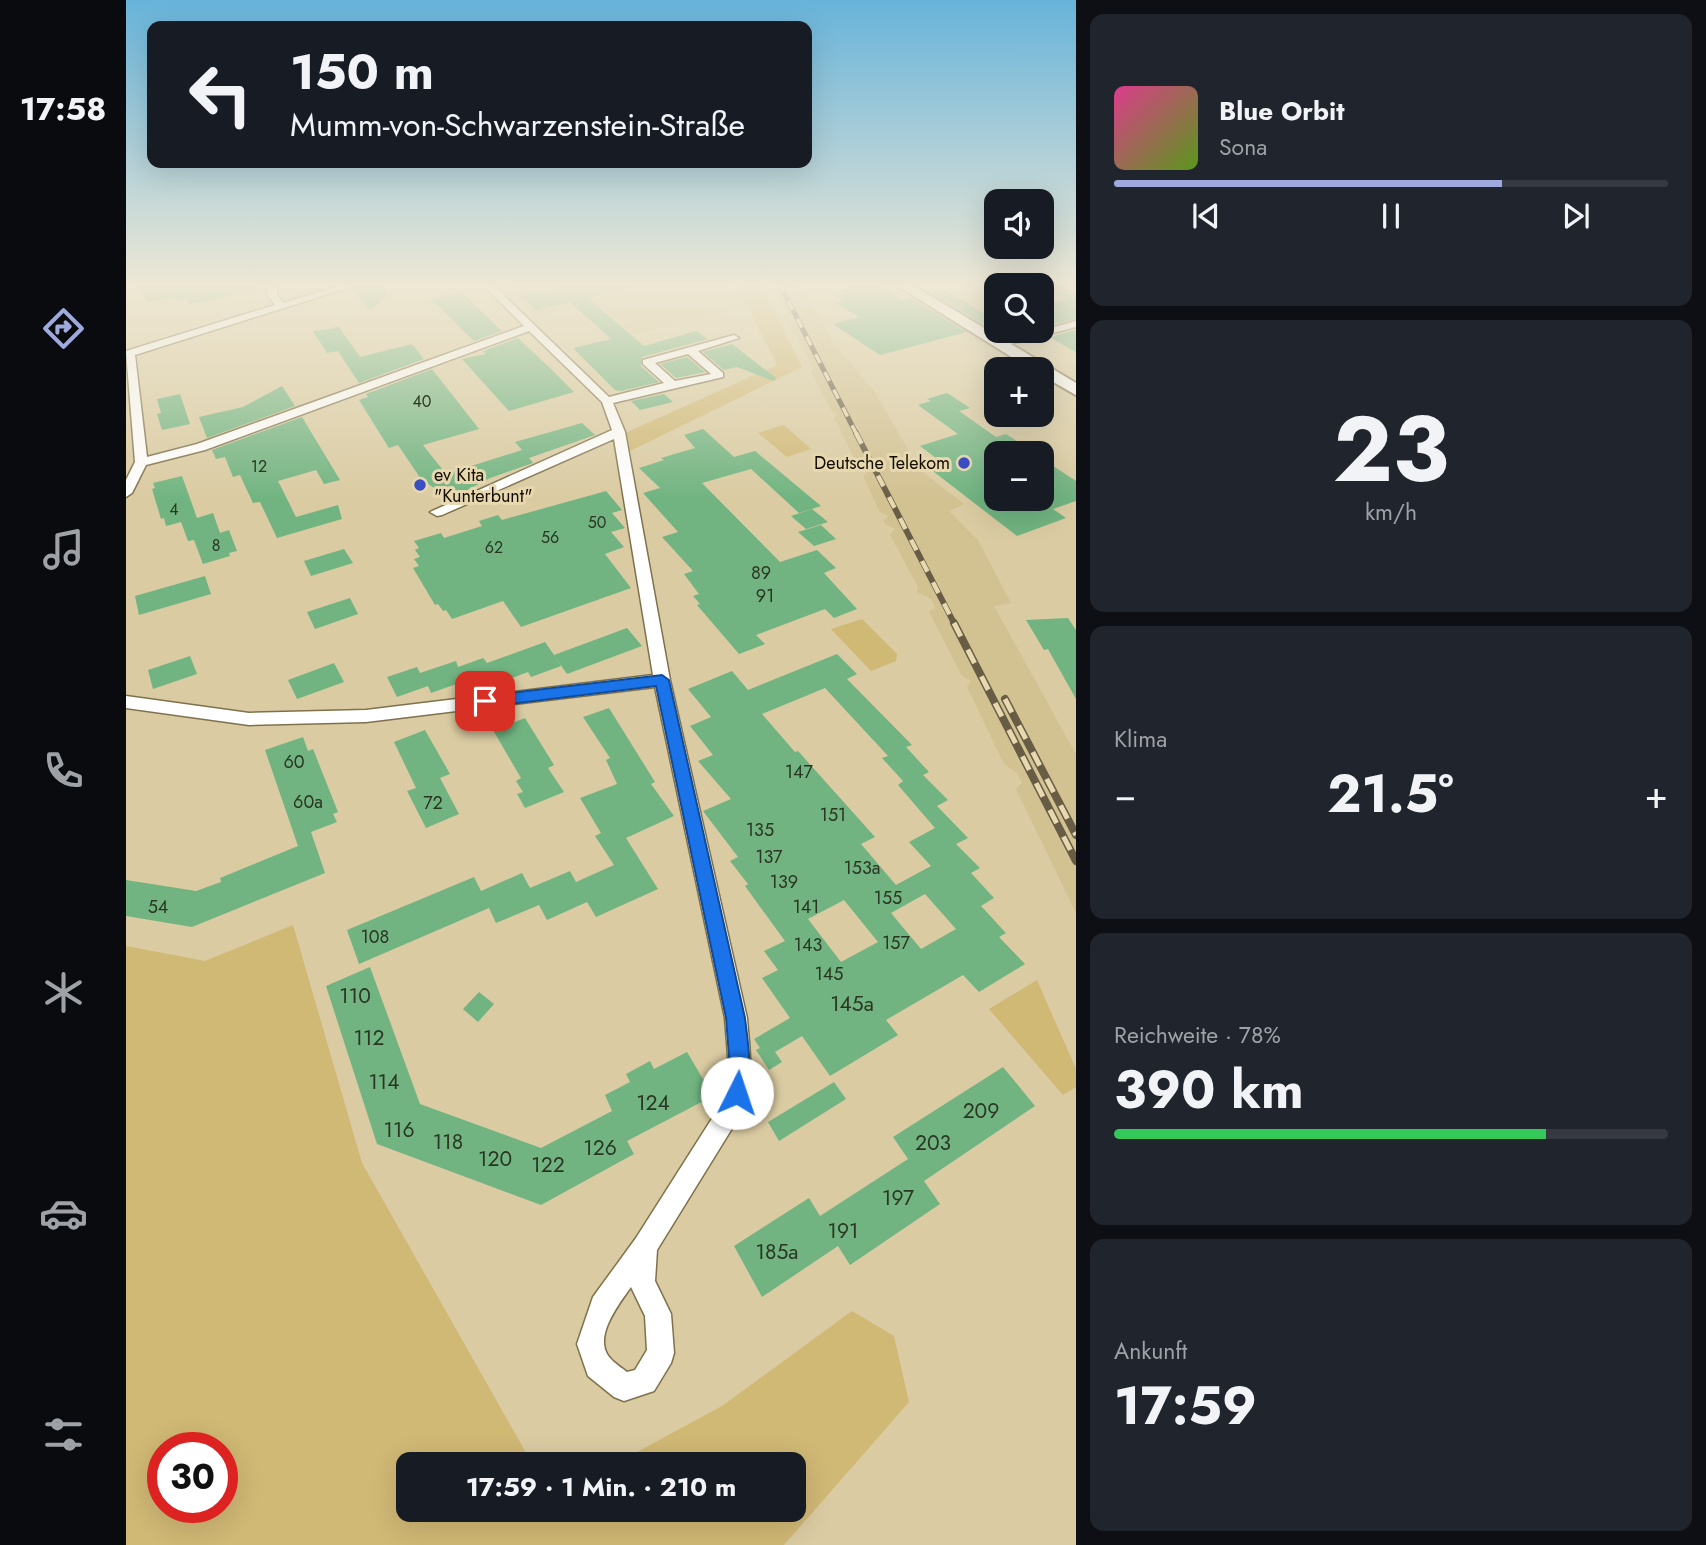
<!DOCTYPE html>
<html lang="de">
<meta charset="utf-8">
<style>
body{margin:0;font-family:Jost,sans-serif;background:#20242c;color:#f1f3f6;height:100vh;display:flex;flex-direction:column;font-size:26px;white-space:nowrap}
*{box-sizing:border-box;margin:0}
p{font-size:23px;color:#9ea1a6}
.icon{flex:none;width:38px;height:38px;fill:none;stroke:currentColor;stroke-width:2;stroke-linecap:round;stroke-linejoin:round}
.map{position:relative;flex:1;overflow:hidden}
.details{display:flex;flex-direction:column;gap:14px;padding:14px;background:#0d0f14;width:630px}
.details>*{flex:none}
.hud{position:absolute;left:21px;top:21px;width:665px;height:147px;border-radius:14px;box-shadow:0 7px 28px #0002;background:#171b24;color:#f1f3f6;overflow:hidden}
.tools{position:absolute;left:858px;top:189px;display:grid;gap:14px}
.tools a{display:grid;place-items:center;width:70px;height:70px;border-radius:14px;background:#171b24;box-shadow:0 7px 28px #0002;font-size:35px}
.speed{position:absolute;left:21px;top:1432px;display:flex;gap:14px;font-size:35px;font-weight:700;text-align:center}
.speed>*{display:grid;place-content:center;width:91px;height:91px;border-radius:50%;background:#171b24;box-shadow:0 7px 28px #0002;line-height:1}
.speed .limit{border:10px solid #d22;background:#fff;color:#111}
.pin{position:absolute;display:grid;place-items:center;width:60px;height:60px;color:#fff;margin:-30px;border-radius:14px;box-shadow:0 4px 10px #0006}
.me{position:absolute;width:77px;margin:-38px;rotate:4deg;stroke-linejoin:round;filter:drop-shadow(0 0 5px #0008)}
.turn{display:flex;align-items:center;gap:24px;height:147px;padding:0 28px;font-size:32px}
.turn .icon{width:91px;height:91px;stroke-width:2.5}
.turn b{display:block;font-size:49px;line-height:60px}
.big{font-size:52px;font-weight:700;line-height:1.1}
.details .card{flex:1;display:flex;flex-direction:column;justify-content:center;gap:10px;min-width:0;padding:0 24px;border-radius:14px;background:#20242c}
.details .dial{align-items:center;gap:0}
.dial b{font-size:91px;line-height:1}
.song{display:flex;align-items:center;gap:21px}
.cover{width:84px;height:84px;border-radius:10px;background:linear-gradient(135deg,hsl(330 70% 55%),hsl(90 70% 35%))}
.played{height:7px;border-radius:4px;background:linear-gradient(90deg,#9fa9de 70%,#363941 70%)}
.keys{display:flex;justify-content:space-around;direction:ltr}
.heat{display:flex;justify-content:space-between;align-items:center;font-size:38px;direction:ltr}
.charge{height:10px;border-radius:5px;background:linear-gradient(90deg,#34c759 78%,#363941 0)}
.trip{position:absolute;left:270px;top:1452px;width:410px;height:70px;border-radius:14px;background:#171b24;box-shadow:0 7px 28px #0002;font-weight:700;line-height:70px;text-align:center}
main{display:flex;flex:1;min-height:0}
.menu{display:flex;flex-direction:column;width:126px;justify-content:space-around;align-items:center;background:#090b0e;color:#9ea1a6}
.menu .icon{width:49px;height:49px}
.menu .current{color:#9fa9de}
.menu b{font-size:32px;color:#f1f3f6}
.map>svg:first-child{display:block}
.built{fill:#d2c191}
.green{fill:#d0b875;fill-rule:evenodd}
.building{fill:#71b481;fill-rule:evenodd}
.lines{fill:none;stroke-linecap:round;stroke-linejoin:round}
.street-casing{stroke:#7f714b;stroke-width:3}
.secondary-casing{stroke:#7f714b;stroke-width:4}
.street{fill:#fff;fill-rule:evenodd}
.secondary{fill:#fff;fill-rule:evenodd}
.rail-far2-casing{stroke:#675d45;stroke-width:5}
.rail-far1-casing{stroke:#675d45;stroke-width:6}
.rail-casing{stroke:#675d45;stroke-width:8}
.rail-far2{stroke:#e7d8af;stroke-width:3.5;stroke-dasharray:10;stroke-linecap:butt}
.rail-far1{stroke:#e7d8af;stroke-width:4.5;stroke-dasharray:12;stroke-linecap:butt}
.rail{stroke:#e7d8af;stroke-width:5;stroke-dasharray:15;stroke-linecap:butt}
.route{fill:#1a73e8;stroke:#114b97;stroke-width:2}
.poi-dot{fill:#3a4ec1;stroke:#e7d8af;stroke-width:2.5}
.labels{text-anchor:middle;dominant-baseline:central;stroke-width:6;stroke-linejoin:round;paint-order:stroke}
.far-number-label{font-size:16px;fill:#2a3621}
.far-poi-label{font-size:18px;fill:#120c01;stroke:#e7d8af;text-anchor:end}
.number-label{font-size:18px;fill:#2a3621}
.near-number-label{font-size:21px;fill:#2a3621}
</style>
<main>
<nav class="menu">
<b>17:58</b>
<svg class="icon current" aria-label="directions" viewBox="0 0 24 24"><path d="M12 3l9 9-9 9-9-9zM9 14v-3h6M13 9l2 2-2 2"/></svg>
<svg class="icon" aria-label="music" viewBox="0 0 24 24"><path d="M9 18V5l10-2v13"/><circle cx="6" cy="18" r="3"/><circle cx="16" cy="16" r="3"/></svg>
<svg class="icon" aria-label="phone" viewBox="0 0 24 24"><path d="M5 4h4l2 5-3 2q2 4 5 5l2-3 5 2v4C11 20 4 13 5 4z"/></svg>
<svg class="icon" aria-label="climate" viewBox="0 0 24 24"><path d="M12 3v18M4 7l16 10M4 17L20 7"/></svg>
<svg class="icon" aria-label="car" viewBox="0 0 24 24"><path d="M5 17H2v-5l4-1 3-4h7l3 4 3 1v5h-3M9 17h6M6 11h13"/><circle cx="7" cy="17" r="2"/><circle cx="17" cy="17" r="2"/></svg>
<svg class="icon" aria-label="filters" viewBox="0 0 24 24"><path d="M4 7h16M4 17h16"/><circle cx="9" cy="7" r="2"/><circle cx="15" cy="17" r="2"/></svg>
</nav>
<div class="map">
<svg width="950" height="1545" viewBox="0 0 950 1545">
<rect width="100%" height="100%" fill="#dacba2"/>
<g class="built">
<polygon points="373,283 607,283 618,307 507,334 470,303 408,316"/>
<polygon points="647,283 674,283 709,345 749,392 793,469 838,504 823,511 852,540 885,603 868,606 950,754 950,913 890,789 896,783 891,773 878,764 841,687 845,681 836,676 803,612 809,608 805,599 791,592 792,587 764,535 769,529 759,524 758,521 762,516 754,512 737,476 741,473 737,467 731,464 711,423 707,420 712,414 706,411 685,372 688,367 684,365 686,362 682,360 672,339 674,337 667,334 660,316 662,314"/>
</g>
<g class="green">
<polygon points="610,283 634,283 676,367 502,452 499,433 651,365"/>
<polygon points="657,425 658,425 685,449 661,457 632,433"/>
<polygon points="736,619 771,654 770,661 745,671 705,629"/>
<path d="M167,925L236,1163L407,1465H282V1510H667V1465H487L596,1406L726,1311L768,1336L783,1402L658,1545H0V946L79,961ZM96,1447V1507H37V1447Z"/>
<polygon points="911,980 950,1069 950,1087 937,1095 863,1009"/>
</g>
<g class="building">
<polygon points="12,283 131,283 132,290 64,304 60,298 49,300 48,297 21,302"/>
<polygon points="240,283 258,283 260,297 244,310 225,289"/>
<polygon points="455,283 501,283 502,289 462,298 518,346 570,331 582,339 516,357 515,366 533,382 495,391 489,390 447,348 485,339 444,302 410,310 395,296"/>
<polygon points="741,283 750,283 776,300 785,298 841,332 754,355 707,324 733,317 709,303 717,301 709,296 718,294 712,290"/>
<polygon points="907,283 931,283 950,296 950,319 915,328 915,305 941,299"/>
<polygon points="820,290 870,321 870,325 862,327 805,293"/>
<polygon points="335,292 376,331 348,341 305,299"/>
<polygon points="212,326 234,357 286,344 298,359 233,383 212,351 201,353 187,331 206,329"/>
<polygon points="950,330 950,352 923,337"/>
<polygon points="392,338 426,370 448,392 383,411 336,359 360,354 357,351"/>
<polygon points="606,344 650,378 648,381 611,367 598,370 577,352"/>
<polygon points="561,357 579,372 550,378 534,364"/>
<polygon points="306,369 353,429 297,445 320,474 396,450 389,442 456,423 469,435 403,458 407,463 364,478 324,499 295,479 272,445 263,448 233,400 242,397 240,394"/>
<polygon points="156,386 169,406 81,438 73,417 117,407"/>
<polygon points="821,393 844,408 833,411 870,437 880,434 909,453 870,453 870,499 915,499 915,458 950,481 950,501 927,509 940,518 891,536 799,465 814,461 794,446 832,434 792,405 805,401 801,399"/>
<polygon points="54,394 64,424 36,430 31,414 35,413 31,399"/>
<polygon points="538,394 547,402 514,410 505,401"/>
<polygon points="176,417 214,480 198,484 190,470 152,481 170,517 212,505 216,519 151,538 134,502 127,503 114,475 107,477 99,457 90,459 86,450"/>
<polygon points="577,429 608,457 629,451 695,506 673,513 625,469 576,483 654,562 691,550 710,568 698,573 731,609 708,618 699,609 630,635 639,644 613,654 571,605 574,604 567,596 573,594 558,574 567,571 536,537 552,532 517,493 534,488 513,468 538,460 535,458 569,448 558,435"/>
<polygon points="56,476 71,518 87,513 94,533 103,530 111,551 103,553 104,556 77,564 68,540 62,541 55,522 40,526 38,518 35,519 26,489 29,488 27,483"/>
<polygon points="480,491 496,510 486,513 499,528 485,532 498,547 479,554 505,588 395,627 377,601 326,619 320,610 317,611 312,604 309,605 287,568 293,566 288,559 294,557 289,550 293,548 288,541 315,533 318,538 356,526 353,521 372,515 376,520"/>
<polygon points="686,509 702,522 680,529 665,516"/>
<polygon points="695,525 710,539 688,546 672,532"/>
<polygon points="218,549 227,563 185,576 178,561"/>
<polygon points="79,576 85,594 13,615 9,596"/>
<polygon points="224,598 232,614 189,629 181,612"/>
<polygon points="942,618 950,630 950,699 922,649 918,650 900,620"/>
<polygon points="501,628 516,646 441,674 429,657 435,666 405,677 402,672 373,683 369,677 340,688 336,682 305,693 302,686 271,697 261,677 291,667 294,673 330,661 332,667 357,658 361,663 419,642 428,655"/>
<path d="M711,654L731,674L721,679L786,745L780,747L803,772L797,775L822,800L811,806L842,838L830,844L854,868L845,873L868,898L855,906L880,933L873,937L899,964L853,992L837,975L760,1020L772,1035L704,1076L676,1036L649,1052L656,1062L643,1070L630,1050L634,1048L628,1039L664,1018L636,978L652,970L638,951L659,941L619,886L622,884L604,861L612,857L577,811L605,799L572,761L587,755L564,726L585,717L562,689L606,671L622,690ZM699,688L762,756L756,758L777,781L772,785L809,828L783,842L805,866L770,885L735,844L749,837L672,751L669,752L636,714ZM799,894L830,929L795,949L765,913ZM718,900L752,942L715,962L682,919Z"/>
<polygon points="64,656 71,674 27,689 22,670"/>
<polygon points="208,663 218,682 171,699 162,680"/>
<polygon points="483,708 529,782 525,784 548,816 500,838 532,889 470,917 461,902 421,920 413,905 370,923 363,908 233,964 221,930 348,877 355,891 396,873 404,888 444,871 450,882 488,865 469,836 475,833 454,798 491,784 480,760 484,758 457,717"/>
<polygon points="399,718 428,765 422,768 438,792 399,808 391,794 397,792 390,781 395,778 367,730"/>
<polygon points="299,730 324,774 314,778 333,814 300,828 281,791 290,788 268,742"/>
<polygon points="177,737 182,751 187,749 212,812 207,814 211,822 185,832 199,873 66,927 0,916 0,880 70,891 95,882 94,878 172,846 139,750"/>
<polygon points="244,967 294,1104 415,1148 486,1111 479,1095 504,1082 500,1074 524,1061 528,1069 561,1052 587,1096 501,1141 508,1154 415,1205 251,1144 200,986"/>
<polygon points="353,992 368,1004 352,1022 337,1009"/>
<polygon points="877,1067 909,1106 798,1181 814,1204 724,1265 712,1246 636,1297 608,1246 683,1198 694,1216 782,1159 767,1137"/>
<polygon points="708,1082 720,1099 653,1141 642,1122"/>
</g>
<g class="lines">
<defs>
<g id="street">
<path d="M141,283H151V294L157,303L223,283H237L9,355L21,457L71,444L398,326L355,283H365L483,397L538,383L517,364V360L608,335L613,338L572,351L597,373V377L487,403L499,432L544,680L621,1018C623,1046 629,1082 618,1109L531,1250L529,1281L545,1314L548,1353L545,1363L528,1391L498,1401L488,1397L462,1376L451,1344L467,1297L510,1238L599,1098L602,1056L599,1018L529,687L240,722L123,725L0,708V696L123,713L240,710L527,675L488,439L316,515L311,516L304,512L486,430L476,402L403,331L79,450L20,465L6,493L0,497V480L9,462L0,351L149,305L141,294ZM562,354L585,374L549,381L529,363ZM505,1287L519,1316L521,1350L509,1370L501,1372C496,1368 488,1363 484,1358C466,1338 493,1304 505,1287Z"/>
<polygon points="933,283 944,283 950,286 950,293"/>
<polygon points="950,321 950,327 873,347 868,344"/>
</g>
<polygon id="secondary" points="767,283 783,283 950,383 950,395 915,375 915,369 905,369"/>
</defs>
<use href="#street" class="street-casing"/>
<use href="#secondary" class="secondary-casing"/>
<use href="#street" class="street"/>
<use href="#secondary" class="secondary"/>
<defs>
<polyline id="rail-far2" points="653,283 731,435"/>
<polyline id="rail-far1" points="730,433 829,625"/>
<g id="rail">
<polyline points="828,623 950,861"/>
<polyline points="879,699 950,835"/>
</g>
</defs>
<use href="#rail-far2" class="rail-far2-casing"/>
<use href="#rail-far1" class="rail-far1-casing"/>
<use href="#rail" class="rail-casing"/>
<use href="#rail-far2" class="rail-far2"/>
<use href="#rail-far1" class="rail-far1"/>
<use href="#rail" class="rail"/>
</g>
<linearGradient id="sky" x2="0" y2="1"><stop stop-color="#67b3da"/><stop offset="0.57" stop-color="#eee8d5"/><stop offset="1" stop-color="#eee8d5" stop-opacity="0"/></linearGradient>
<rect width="950" height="499" fill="url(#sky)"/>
<path class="route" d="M536,675L543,680L619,1018C622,1044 628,1076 618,1101L611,1104L604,1101L601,1093L603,1056L600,1018L530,686L359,707L352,701L359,696Z"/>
<g class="poi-dot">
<circle cx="838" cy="463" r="7"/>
<circle cx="294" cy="485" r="7"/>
</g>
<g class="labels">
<g class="far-number-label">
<text x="296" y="401">40</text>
<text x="133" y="466">12</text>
<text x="48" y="509">4</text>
<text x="471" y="522">50</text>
<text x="424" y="537">56</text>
<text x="90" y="545">8</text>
<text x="368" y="547">62</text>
</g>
<g class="far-poi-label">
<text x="824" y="463">Deutsche Telekom</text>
<text x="308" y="475" text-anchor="start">ev Kita<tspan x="308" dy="21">"Kunterbunt"</tspan></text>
</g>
<g class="number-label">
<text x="635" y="573">89</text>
<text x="639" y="596">91</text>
<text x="168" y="762">60</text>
<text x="673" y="772">147</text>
<text x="182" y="802">60a</text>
<text x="307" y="803">72</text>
<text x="707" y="815">151</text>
<text x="634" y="830">135</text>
<text x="643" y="857">137</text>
<text x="736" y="868">153a</text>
<text x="658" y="882">139</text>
<text x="762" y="898">155</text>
<text x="32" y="907">54</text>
<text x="680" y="907">141</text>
<text x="249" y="937">108</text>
<text x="770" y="943">157</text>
<text x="682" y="945">143</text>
<text x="703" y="974">145</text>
</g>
<g class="near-number-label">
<text x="229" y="996">110</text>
<text x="726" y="1004">145a</text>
<text x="243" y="1038">112</text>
<text x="258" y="1082">114</text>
<text x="527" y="1103">124</text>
<text x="855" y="1111">209</text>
<text x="273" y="1130">116</text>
<text x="322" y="1142">118</text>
<text x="807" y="1143">203</text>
<text x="474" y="1148">126</text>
<text x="369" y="1159">120</text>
<text x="422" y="1165">122</text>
<text x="772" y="1198">197</text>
<text x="717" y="1231">191</text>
<text x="651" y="1252">185a</text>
</g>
</g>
</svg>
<div class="tools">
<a><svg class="icon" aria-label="sound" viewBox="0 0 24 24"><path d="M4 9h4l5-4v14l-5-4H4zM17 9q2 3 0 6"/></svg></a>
<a><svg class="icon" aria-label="search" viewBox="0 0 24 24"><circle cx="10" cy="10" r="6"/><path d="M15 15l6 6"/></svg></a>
<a>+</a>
<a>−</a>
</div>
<div class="speed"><div class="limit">30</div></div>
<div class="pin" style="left:359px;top:701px;background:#d93025"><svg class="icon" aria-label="arrive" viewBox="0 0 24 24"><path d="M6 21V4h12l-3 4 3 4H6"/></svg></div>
<svg class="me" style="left:611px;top:1093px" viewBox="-20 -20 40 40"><circle r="19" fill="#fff"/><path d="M0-13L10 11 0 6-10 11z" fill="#1a73e8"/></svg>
<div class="trip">17:59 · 1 Min. · 210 m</div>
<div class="hud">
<div class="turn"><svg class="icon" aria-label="left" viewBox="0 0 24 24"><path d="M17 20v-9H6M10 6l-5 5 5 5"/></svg><div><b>150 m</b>Mumm-von-Schwarzenstein-Straße</div></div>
</div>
</div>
<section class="details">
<div class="card">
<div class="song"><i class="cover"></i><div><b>Blue Orbit</b><p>Sona</p></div></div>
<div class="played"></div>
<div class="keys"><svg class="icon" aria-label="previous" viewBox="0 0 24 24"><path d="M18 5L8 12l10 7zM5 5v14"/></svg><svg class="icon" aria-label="pause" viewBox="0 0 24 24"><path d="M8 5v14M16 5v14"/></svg><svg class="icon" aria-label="next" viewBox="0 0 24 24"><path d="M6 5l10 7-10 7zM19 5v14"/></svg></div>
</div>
<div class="card dial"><b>23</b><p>km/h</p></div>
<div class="card"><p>Klima</p>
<div class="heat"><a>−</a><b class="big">21.5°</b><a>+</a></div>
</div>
<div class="card"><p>Reichweite · 78%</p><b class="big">390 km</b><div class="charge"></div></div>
<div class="card"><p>Ankunft</p><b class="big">17:59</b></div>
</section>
</main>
